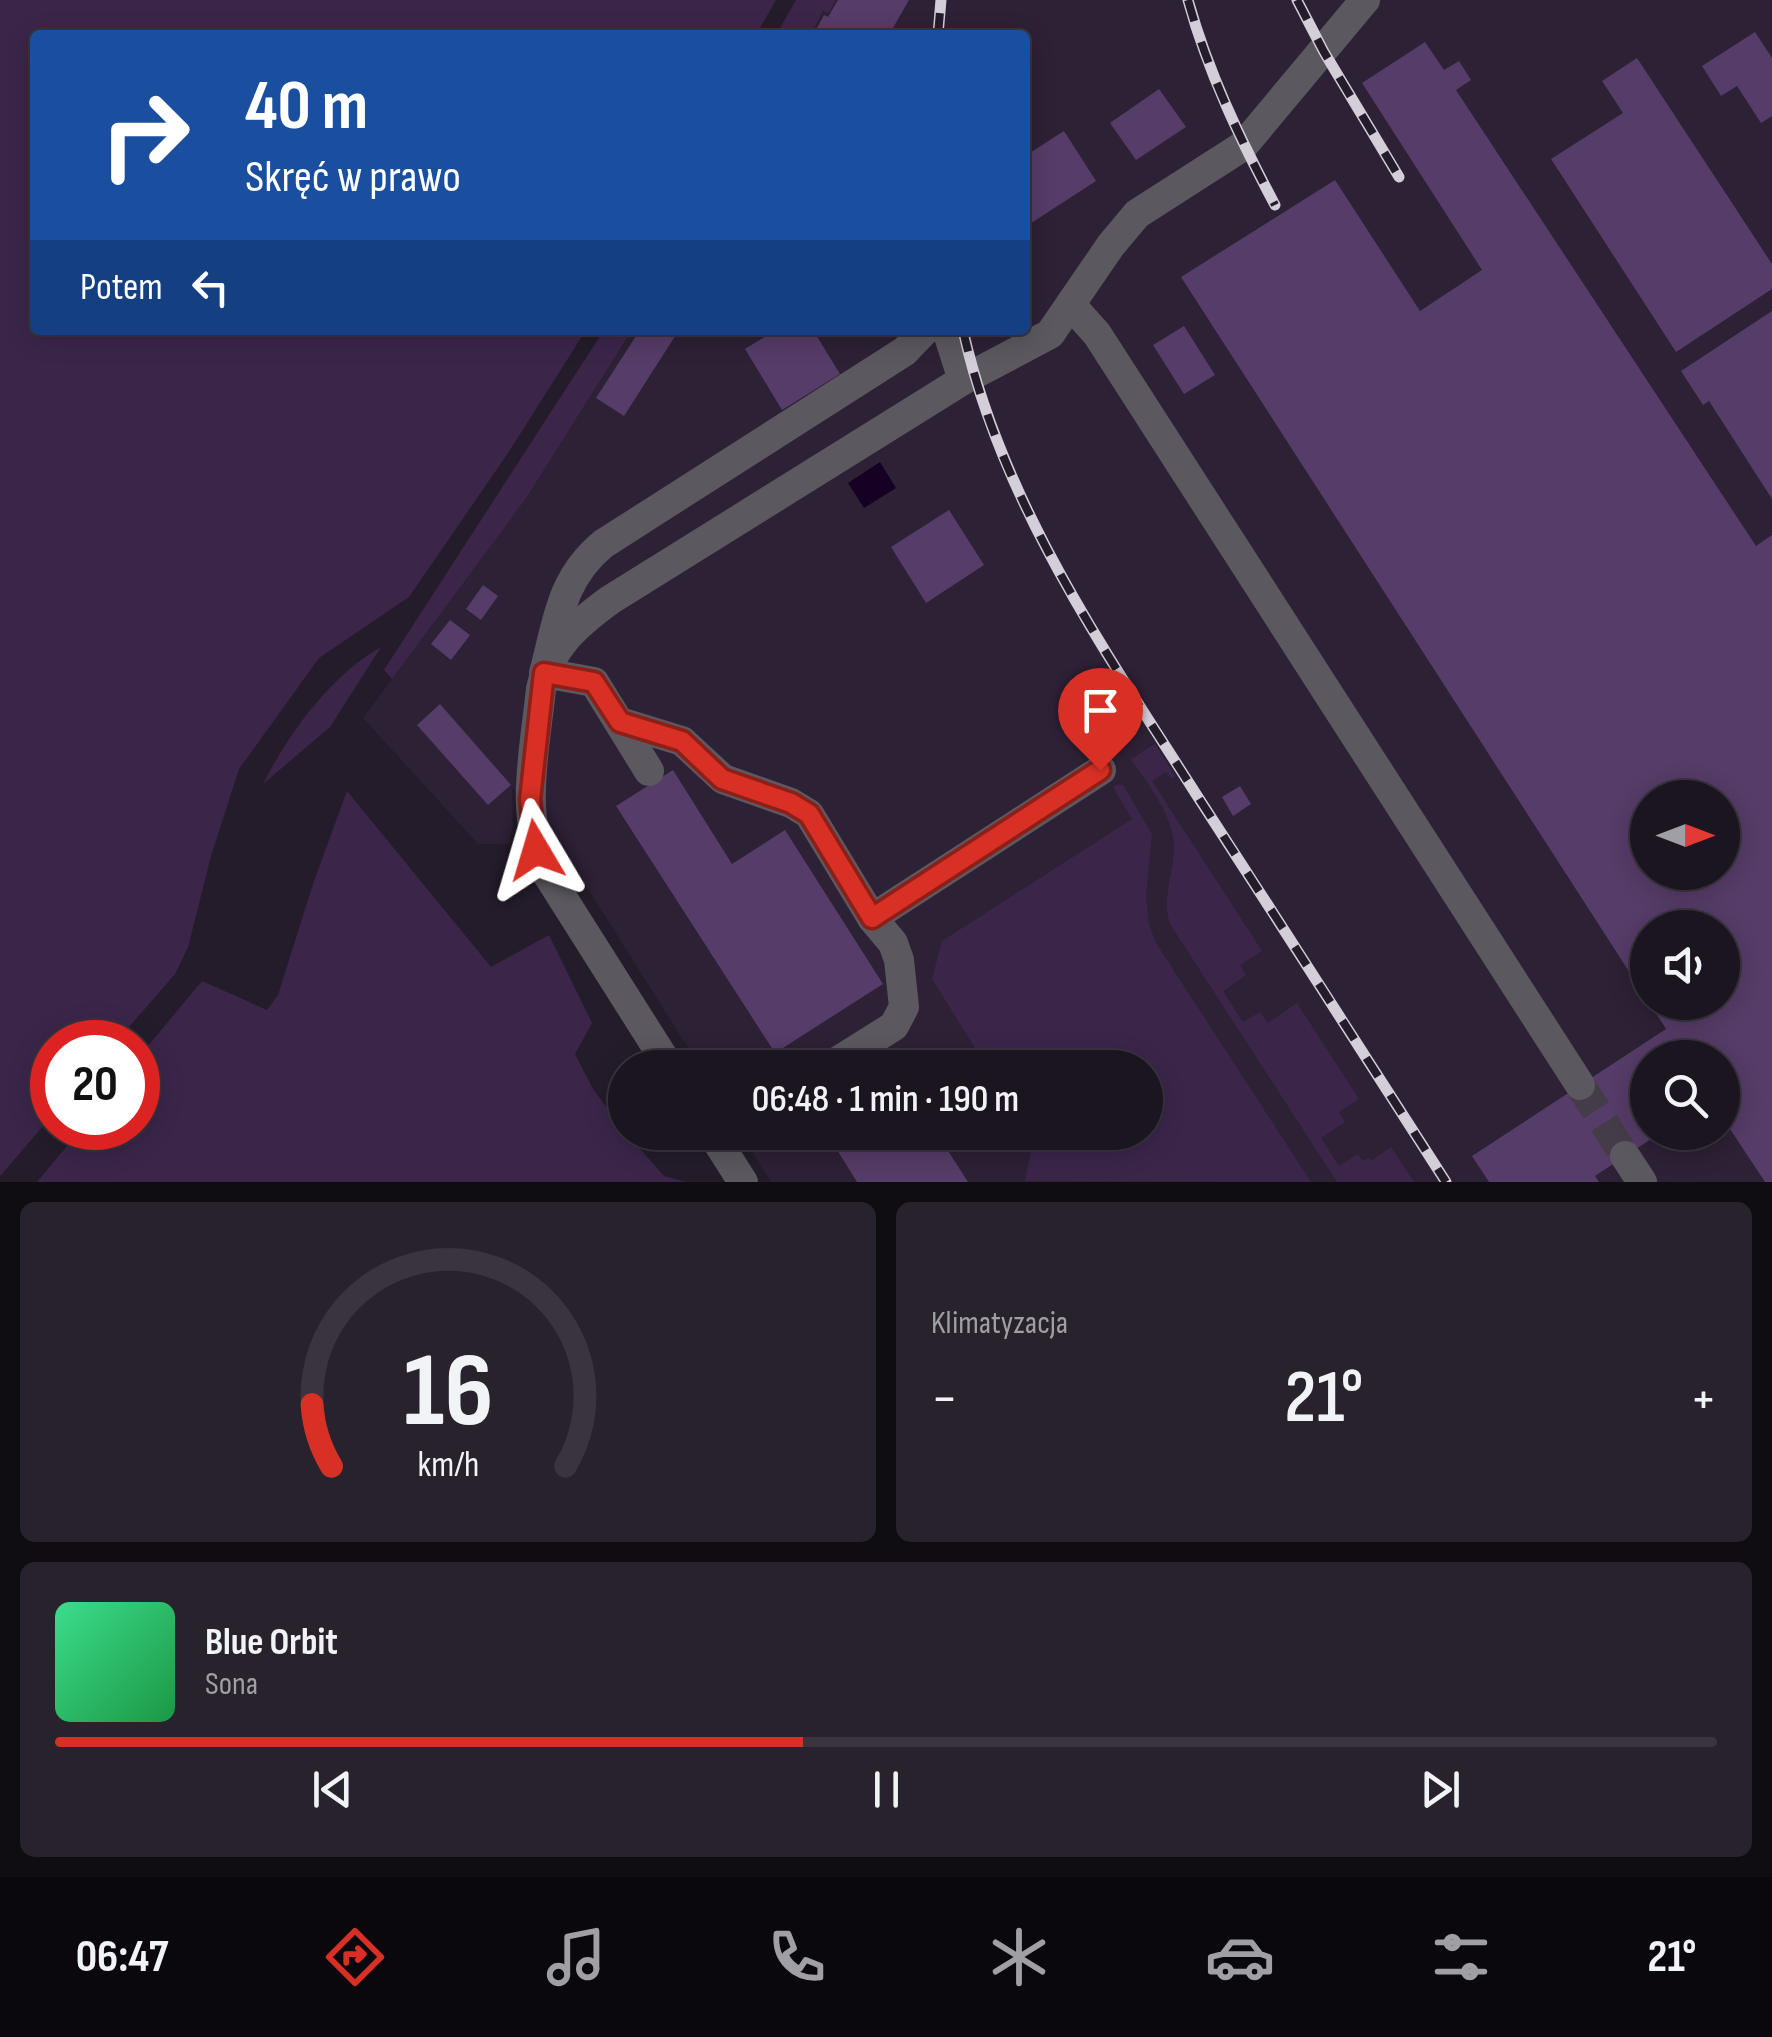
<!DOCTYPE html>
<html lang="pl">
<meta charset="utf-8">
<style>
body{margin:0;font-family:"Sofia Sans Condensed",sans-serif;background:#28222d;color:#f1f3f6;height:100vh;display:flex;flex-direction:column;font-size:38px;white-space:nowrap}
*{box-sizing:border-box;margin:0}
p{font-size:32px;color:#a09fa5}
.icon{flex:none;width:55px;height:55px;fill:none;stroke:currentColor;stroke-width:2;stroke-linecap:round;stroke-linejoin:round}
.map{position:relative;height:1182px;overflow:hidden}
.sheet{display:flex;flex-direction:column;gap:20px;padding:20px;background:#0f0c12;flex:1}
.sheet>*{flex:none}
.hud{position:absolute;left:30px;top:30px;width:1000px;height:305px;border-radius:10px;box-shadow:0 5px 25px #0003,0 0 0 2px #39343e;background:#1a4fa0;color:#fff;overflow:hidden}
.needle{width:65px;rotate:90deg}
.buttons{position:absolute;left:1630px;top:780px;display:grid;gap:20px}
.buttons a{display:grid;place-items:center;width:110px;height:110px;border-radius:50%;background:#1b1520;box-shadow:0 5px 25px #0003,0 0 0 2px #39343e;font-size:50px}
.speed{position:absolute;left:30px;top:1020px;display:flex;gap:20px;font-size:50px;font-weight:700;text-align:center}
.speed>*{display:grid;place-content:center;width:130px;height:130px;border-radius:50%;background:#1b1520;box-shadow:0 5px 25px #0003,0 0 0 2px #39343e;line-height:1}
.speed .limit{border:15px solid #d22;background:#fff;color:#111}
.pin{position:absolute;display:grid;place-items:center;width:85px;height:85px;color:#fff;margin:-102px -42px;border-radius:50% 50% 50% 0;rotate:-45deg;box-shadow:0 0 10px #0007}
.pin .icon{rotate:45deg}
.me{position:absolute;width:110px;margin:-55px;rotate:353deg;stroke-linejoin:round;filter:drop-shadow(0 0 8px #0008)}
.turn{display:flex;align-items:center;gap:35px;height:210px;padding:0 50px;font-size:45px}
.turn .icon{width:130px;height:130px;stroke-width:2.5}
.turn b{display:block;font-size:70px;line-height:85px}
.then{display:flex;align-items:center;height:95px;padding:0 50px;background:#0003;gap:20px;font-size:38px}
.big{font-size:75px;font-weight:600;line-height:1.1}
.sheet .card{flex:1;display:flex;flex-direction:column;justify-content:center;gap:15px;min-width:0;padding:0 35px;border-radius:15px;background:#28222d}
.sheet .dial{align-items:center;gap:0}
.dial svg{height:260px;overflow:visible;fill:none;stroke:#39343e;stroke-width:7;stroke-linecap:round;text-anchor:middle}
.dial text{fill:#f1f3f6;stroke:none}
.song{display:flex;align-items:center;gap:30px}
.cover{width:120px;height:120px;border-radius:15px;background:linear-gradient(135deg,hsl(150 70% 55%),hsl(140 70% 35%))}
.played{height:10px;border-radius:5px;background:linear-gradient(90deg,#d93025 45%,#39343e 45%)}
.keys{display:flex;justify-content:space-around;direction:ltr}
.heat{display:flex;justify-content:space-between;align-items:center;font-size:55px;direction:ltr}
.sheet .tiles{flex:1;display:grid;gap:20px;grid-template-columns:1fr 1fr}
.card:last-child{grid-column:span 2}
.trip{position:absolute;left:608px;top:1050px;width:555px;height:100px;border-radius:50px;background:#1b1520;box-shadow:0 5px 25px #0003,0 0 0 2px #39343e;font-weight:600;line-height:100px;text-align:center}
.tab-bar{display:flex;height:160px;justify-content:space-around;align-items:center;background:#0b080d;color:#a09fa5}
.tab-bar .icon{width:70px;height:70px}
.tab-bar .current{color:#d93025}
.tab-bar b{font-size:45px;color:#f1f3f6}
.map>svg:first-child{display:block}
.built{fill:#2d2135;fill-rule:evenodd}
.green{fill:#3b264a}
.water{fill:#160024}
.building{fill:#563c68;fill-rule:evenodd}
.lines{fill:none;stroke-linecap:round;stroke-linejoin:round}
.minor-tunnel{stroke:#443c49;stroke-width:30;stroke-dasharray:30 15;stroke-linecap:butt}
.minor{stroke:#5c585f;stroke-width:30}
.rail-casing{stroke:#d4ced9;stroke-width:11}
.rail{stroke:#241c2a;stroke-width:8;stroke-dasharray:22;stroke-linecap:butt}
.route-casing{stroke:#8d1f18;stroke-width:25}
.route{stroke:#d93025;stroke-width:18}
</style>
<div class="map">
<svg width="1772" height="1182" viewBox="0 0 1772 1182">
<rect width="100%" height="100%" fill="#241c2a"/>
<path class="built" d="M836,0H1772V1182H771L740,1133L1145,1132V1068L700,1067L558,841L512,787L513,826L509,844H478L363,718L525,500L632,330H1025V35H811L824,10L829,13ZM1648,798H1722V872H1648ZM1648,928H1722V1002H1648ZM1648,1058H1722V1132H1648Z"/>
<g class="green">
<polygon points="0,0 776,0 756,35 35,35 35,330 586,330 508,453 409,597 319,658 239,769 211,856 188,947 175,974 116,1042 52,1042 52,1116 0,1176"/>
<polygon points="796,0 836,0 829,13 823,11 811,35 776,35"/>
<polygon points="604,330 632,330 525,500 392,679 384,670"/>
<path d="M381,647L330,727L263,784C288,734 332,674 381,647Z"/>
<path d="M1155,744L1175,776L1171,779L1166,772L1152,781L1262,951L1240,965L1246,975L1223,991L1243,1022L1260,1012L1268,1023L1297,1003L1359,1099L1339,1112L1345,1122L1321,1138L1339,1166L1358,1154L1363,1161L1369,1158L1371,1161L1391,1147L1414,1182H1337L1170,924C1160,895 1178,865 1173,836C1168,808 1146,782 1131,759Z"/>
<polygon points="1116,785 1123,785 1152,834 1146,896 1149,925 1156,943 1311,1182 1025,1181 1033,1142 1028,1133 1145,1132 1145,1068 987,1067 932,979 942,941 1132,819 1113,787"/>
<polygon points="347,791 491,967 549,935 592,1023 575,1054 593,1089 625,1132 664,1176 686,1182 37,1182 82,1128 138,1128 138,1058 202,981 267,1010 278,995 314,881"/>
</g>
<polygon class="water" points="880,462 896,488 864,508 848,483"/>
<g class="building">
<polygon points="838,0 909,0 889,35 813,35 824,15 828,17"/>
<polygon points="1755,32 1772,58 1772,116 1761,123 1737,86 1721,96 1702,66"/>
<path d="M1425,42L1444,70L1459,61L1471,80L1456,90L1756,546L1772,535V1182H1765L1722,1117V1058H1648V1104L1634,1113L1651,1139L1595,1176L1599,1182H1489L1472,1156L1666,1029L1649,1002H1722V928H1648V1001L1181,277L1335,180L1420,311L1482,270L1362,83ZM1648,798H1722V872H1648Z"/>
<polygon points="1637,58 1772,264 1772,289 1676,352 1551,159 1623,113 1602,81"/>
<polygon points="1159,89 1186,127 1136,160 1110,123"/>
<polygon points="1064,131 1096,181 1025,227 1025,156"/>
<polygon points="1772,311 1772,499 1709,401 1703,405 1681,371"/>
<polygon points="1184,326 1215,375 1184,394 1153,345"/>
<polygon points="640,330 679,330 624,416 596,398"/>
<polygon points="776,330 813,330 840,374 782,410 745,349"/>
<polygon points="949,510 984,565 926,603 891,547"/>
<polygon points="483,585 498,596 481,620 466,609"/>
<polygon points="450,620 470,635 451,660 431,644"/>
<polygon points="440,704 511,785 488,805 417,725"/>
<polygon points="673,770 732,864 785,830 883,984 775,1053 616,806"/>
<polygon points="1240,786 1251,804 1233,816 1222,797"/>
<polygon points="826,1132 936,1132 968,1182 857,1182"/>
</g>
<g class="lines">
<polyline class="minor-tunnel" points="1580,1085 1625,1156"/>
<g class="minor">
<polyline points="1071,305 1097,334 1580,1085"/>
<polyline points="947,330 963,380"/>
<polyline points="620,722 682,741 723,779 791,803 809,814 872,918 893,943 899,960 904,1007 894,1026 827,1068"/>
<path d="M649,771L594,682L544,673C558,621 560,580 603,544L905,351L925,330"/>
<polyline points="872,918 1101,770"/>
<path d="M670,1068L546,872C519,815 535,749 541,689C550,647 577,624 610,600L963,380L1050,334L1111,245L1137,214L1243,146L1365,0"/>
<polyline points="711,1132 743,1182"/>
<polyline points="1625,1156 1642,1182"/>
</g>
<defs>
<g id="rail">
<path d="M1188,0C1208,72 1240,139 1275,205"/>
<polyline points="1297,0 1324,52 1399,177"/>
<polyline points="938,35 941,0"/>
<path d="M963,330C1001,501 1103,648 1196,794C1280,923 1363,1053 1446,1182"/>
</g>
</defs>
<use href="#rail" class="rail-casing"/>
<use href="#rail" class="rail"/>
</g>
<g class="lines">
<defs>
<polyline id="route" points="536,850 530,800 544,673 594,682 620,722 682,741 722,779 791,803 809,814 872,918 1100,770"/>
</defs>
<use href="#route" class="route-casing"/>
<use href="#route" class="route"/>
</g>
</svg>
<div class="buttons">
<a><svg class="needle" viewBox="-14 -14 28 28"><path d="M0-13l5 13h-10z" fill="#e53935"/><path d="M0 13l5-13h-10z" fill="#a09fa5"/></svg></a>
<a><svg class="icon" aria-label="sound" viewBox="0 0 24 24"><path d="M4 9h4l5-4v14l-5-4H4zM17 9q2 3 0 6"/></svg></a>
<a><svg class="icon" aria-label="search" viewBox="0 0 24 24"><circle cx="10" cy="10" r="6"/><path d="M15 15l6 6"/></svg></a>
</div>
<div class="speed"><div class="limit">20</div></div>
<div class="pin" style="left:1100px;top:770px;background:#d93025"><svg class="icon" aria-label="arrive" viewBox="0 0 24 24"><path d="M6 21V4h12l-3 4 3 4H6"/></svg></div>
<svg class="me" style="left:536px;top:850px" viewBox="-20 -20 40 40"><path d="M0-17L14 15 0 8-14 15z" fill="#d93025" stroke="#fff" stroke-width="4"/></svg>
<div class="trip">06:48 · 1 min · 190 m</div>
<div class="hud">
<div class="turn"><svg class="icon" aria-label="right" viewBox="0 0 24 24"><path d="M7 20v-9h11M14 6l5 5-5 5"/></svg><div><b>40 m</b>Skręć w prawo</div></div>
<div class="then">Potem<svg class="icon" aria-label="left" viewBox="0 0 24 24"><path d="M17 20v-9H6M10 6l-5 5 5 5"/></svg></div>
</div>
</div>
<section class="sheet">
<div class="tiles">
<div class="card dial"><svg viewBox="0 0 100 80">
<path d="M14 69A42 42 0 1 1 86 69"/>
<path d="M14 69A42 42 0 0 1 8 50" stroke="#d93025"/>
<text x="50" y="56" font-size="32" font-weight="700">16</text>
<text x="50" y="72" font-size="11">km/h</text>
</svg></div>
<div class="card"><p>Klimatyzacja</p>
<div class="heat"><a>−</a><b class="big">21°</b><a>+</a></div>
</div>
<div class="card">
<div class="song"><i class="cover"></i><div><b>Blue Orbit</b><p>Sona</p></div></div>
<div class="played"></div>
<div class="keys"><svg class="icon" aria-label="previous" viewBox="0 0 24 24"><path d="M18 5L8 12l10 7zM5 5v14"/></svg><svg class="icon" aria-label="pause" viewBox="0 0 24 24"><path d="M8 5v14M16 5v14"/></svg><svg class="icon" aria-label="next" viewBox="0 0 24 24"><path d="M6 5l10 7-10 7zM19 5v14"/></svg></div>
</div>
</div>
</section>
<nav class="tab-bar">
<b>06:47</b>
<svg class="icon current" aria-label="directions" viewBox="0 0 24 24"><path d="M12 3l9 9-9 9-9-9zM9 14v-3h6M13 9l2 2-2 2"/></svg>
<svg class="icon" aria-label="music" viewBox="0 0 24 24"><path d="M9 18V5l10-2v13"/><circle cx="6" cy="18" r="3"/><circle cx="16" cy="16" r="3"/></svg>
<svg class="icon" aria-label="phone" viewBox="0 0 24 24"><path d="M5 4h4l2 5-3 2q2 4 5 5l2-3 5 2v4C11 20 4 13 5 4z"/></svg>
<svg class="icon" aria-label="climate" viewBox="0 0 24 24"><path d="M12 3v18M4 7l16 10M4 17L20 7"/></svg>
<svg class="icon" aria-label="car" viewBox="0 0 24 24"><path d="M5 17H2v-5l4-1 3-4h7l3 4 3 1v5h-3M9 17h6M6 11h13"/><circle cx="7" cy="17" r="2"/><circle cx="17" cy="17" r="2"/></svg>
<svg class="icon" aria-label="filters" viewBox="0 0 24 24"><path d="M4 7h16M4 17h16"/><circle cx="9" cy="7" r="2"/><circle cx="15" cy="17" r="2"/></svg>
<b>21°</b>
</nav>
